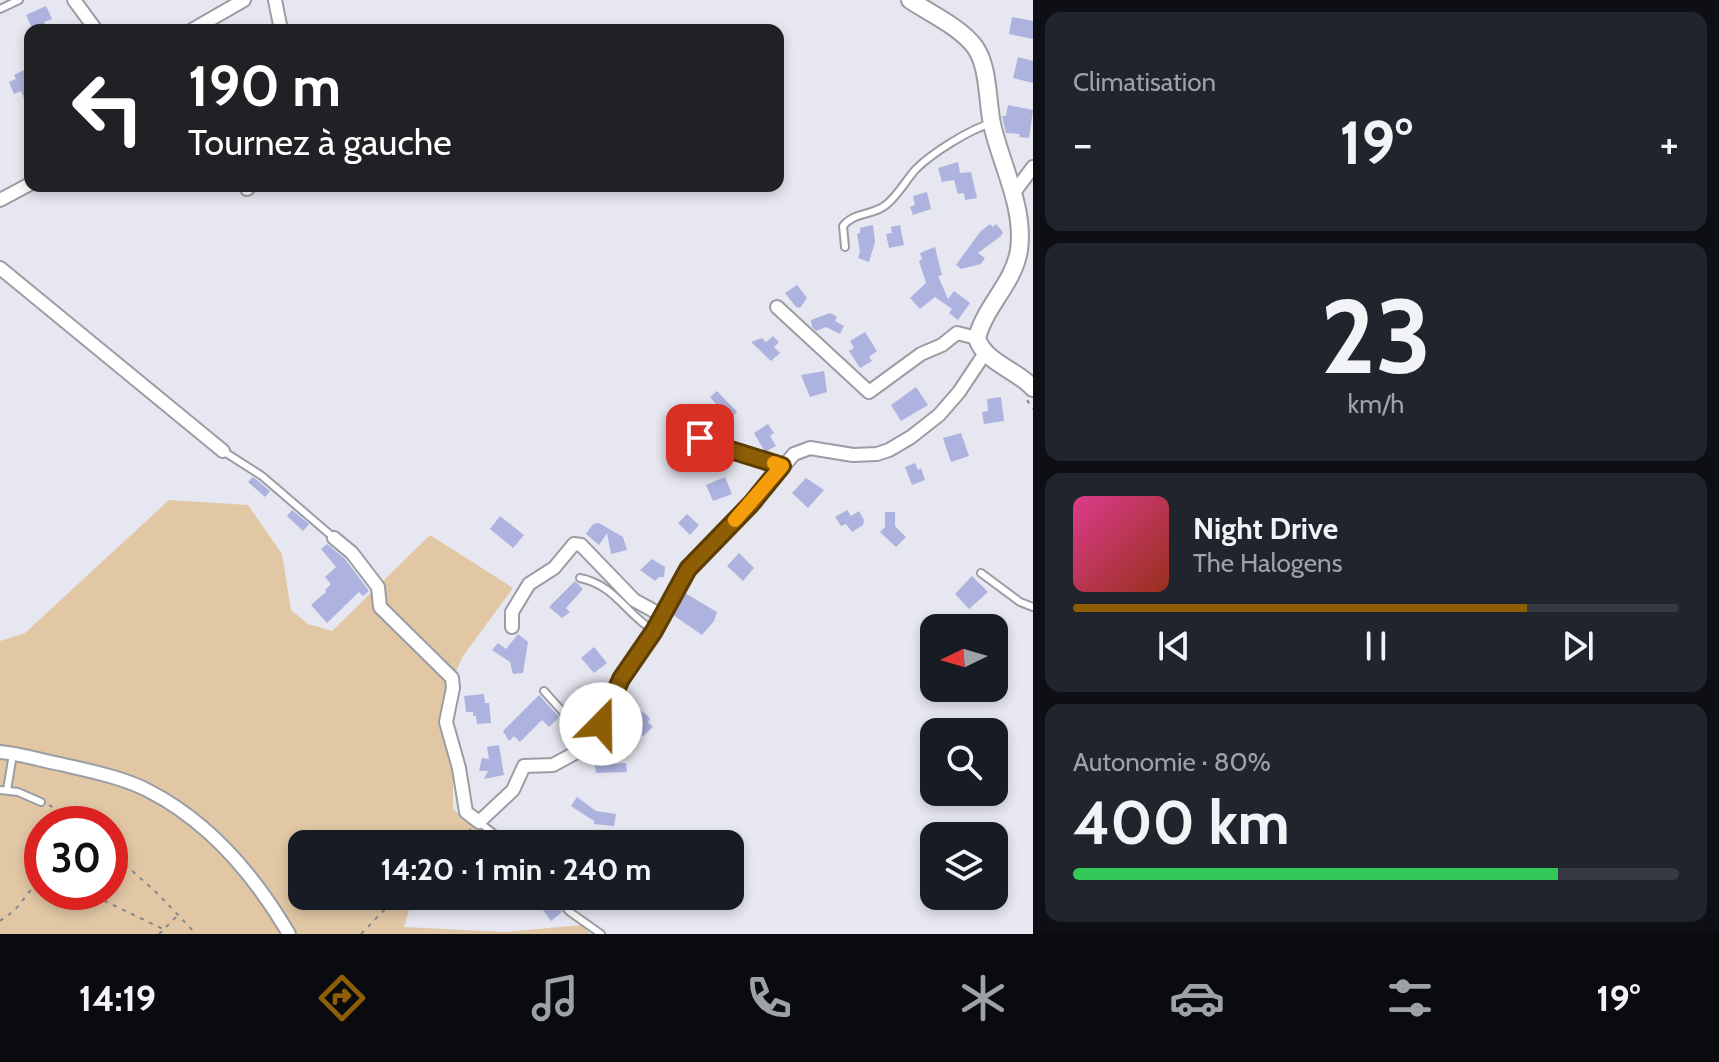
<!DOCTYPE html>
<html lang="fr">
<meta charset="utf-8">
<style>
body{margin:0;font-family:Cabin,sans-serif;background:#20242c;color:#f1f3f6;height:100vh;display:flex;flex-direction:column;font-size:30px;white-space:nowrap}
*{box-sizing:border-box;margin:0}
p{font-size:26px;color:#9ea1a6}
.icon{flex:none;width:44px;height:44px;fill:none;stroke:currentColor;stroke-width:2;stroke-linecap:round;stroke-linejoin:round}
.map{position:relative;flex:1;overflow:hidden}
.side{display:flex;flex-direction:column;gap:12px;padding:12px;background:#0d0f14;width:686px}
.side>*{flex:none}
.banner{position:absolute;left:24px;top:24px;width:760px;height:168px;border-radius:16px;box-shadow:0 4px 12px #0003;background:#202124;color:#fff;overflow:hidden}
.needle{width:52px;rotate:265deg}
.fabs{position:absolute;left:920px;top:614px;display:grid;gap:16px}
.fabs a{display:grid;place-items:center;width:88px;height:88px;border-radius:16px;background:#171b24;box-shadow:0 4px 12px #0003;font-size:40px}
.speed{position:absolute;left:24px;top:806px;display:flex;gap:16px;font-size:40px;font-weight:700;text-align:center}
.speed>*{display:grid;place-content:center;width:104px;height:104px;border-radius:50%;background:#171b24;box-shadow:0 4px 12px #0003;line-height:1}
.speed .limit{border:12px solid #d22;background:#fff;color:#111}
.pin{position:absolute;display:grid;place-items:center;width:68px;height:68px;color:#fff;margin:-34px;border-radius:16px;box-shadow:0 4px 12px #0006}
.me{position:absolute;width:88px;margin:-44px;rotate:22deg;stroke-linejoin:round;filter:drop-shadow(0 0 6px #0008)}
.turn{display:flex;align-items:center;gap:28px;height:168px;padding:0 32px;font-size:36px}
.turn .icon{width:104px;height:104px;stroke-width:2.5}
.turn b{display:block;font-size:56px;line-height:68px}
.big{font-size:60px;font-weight:800;line-height:1.1}
.side .widget{flex:1;display:flex;flex-direction:column;justify-content:center;gap:12px;min-width:0;padding:0 28px;border-radius:16px;background:#20242c}
.side .dial{align-items:center;gap:0}
.dial b{font-size:104px;line-height:1}
.song{display:flex;align-items:center;gap:24px}
.cover{width:96px;height:96px;border-radius:12px;background:linear-gradient(135deg,hsl(330 70% 55%),hsl(10 70% 35%))}
.played{height:8px;border-radius:4px;background:linear-gradient(90deg,#8d5e06 75%,#363941 75%)}
.keys{display:flex;justify-content:space-around;direction:ltr}
.heat{display:flex;justify-content:space-between;align-items:center;font-size:44px;direction:ltr}
.charge{height:12px;border-radius:6px;background:linear-gradient(90deg,#34c759 80%,#363941 0)}
.trip{position:absolute;left:288px;top:830px;width:456px;height:80px;border-radius:16px;background:#171b24;box-shadow:0 4px 12px #0003;font-weight:800;line-height:80px;text-align:center}
.tabs{display:flex;height:128px;justify-content:space-around;align-items:center;background:#090b0e;color:#9ea1a6}
.tabs .icon{width:56px;height:56px}
.tabs .current{color:#8d5e06}
.tabs b{font-size:36px;color:#f1f3f6}
main{display:flex;flex:1;min-height:0}
.map>svg:first-child{display:block}
.green{fill:#e1c7a4;fill-rule:evenodd}
.building{fill:#adb3de}
.lines{fill:none;stroke-linecap:round;stroke-linejoin:round}
.lane-casing{stroke:#9b9da5;stroke-width:10}
.street-casing{stroke:#9b9da5;stroke-width:16}
.secondary-casing{stroke:#9b9da5;stroke-width:20}
.path{stroke:#87878e;stroke-width:2;stroke-dasharray:4 6;stroke-linecap:butt}
.lane{stroke:#fff;stroke-width:6}
.street{stroke:#fff;stroke-width:12}
.secondary{stroke:#fff;stroke-width:16}
.route-casing{stroke:#5c3d04;stroke-width:20}
.route{stroke:#8d5e06;stroke-width:14}
.slow{stroke:#f59e0b;stroke-width:14}
</style>
<main>
<div class="map">
<svg width="1033" height="934" viewBox="0 0 1033 934">
<rect width="100%" height="100%" fill="#e6e7f0"/>
<path class="green" d="M169,500L248,505L282,554L291,610L308,624L332,631L430,535L513,588L463,656L444,697L440,717L453,772V809L488,838L484,844H302V896H422L411,903L404,927L506,932L582,925L590,934H0V641L25,633ZM42,824H110V892H42Z"/>
<g class="building">
<polygon points="46,6 52,19 44,22 48,30 36,30 34,27 32,28 26,15"/>
<polygon points="1012,17 1033,21 1033,39 1009,34"/>
<polygon points="1018,57 1033,61 1033,83 1013,78"/>
<polygon points="30,67 30,113 21,91 14,94 9,82 16,79 14,75"/>
<polygon points="1008,105 1033,110 1029,138 1019,137 1020,134 1006,133 1002,116 1006,116"/>
<polygon points="958,162 960,173 971,172 977,198 965,200 964,193 958,194 954,180 942,182 938,168"/>
<polygon points="927,192 931,209 913,215 910,207 915,205 913,196"/>
<polygon points="990,224 993,227 996,224 1003,232 1001,236 978,253 985,258 981,264 961,269 956,265 980,232"/>
<polygon points="873,225 875,242 869,262 858,258 860,252 857,234 860,233 860,228"/>
<polygon points="900,225 904,245 889,248 886,234 892,233 891,227"/>
<polygon points="935,247 942,275 938,276 948,299 954,291 970,303 958,320 949,313 952,309 935,297 920,309 910,298 926,283 919,261 922,259 920,253"/>
<polygon points="797,285 807,298 800,308 796,307 785,293"/>
<polygon points="830,313 837,317 835,321 844,326 840,334 826,327 816,331 812,327 811,320"/>
<polygon points="865,332 877,351 869,357 872,361 860,368 849,351 854,348 850,341"/>
<polygon points="773,336 779,342 774,347 780,353 771,361 751,342 762,338 766,342"/>
<polygon points="824,371 827,392 810,397 801,375"/>
<polygon points="916,387 928,405 901,421 891,405"/>
<polygon points="717,391 737,412 723,426 733,437 727,443 716,439 698,422 716,404 710,397"/>
<polygon points="1001,397 1004,421 984,424 982,412 988,411 987,399"/>
<polygon points="768,424 774,433 770,436 776,446 765,452 754,433"/>
<polygon points="961,433 969,456 951,462 943,438"/>
<polygon points="915,463 918,470 921,468 925,480 912,485 905,467"/>
<polygon points="253,477 270,491 265,497 248,482"/>
<polygon points="725,477 732,494 713,501 706,485"/>
<polygon points="806,478 824,490 808,508 792,493"/>
<polygon points="292,510 309,524 303,531 287,516"/>
<polygon points="847,510 851,516 859,511 864,520 863,525 852,532 846,524 841,526 835,517"/>
<polygon points="885,512 895,512 895,526 906,537 896,547 880,532 885,527"/>
<polygon points="687,514 699,525 690,535 678,523"/>
<polygon points="500,516 524,535 513,548 490,529"/>
<polygon points="599,523 623,537 627,550 611,554 607,533 599,545 586,534 593,524"/>
<polygon points="327,544 345,559 369,591 363,596 359,592 327,623 311,605 326,592 325,590 331,584 325,577 336,567 321,549"/>
<polygon points="739,553 754,568 743,581 727,566"/>
<polygon points="652,559 665,567 664,577 659,577 655,581 640,570"/>
<polygon points="972,576 988,592 969,609 955,594"/>
<polygon points="575,581 583,589 566,608 570,612 562,618 549,607"/>
<polygon points="685,593 717,612 714,621 702,635 673,615"/>
<polygon points="518,634 528,642 523,673 513,674 510,662 492,650 498,643 506,649"/>
<polygon points="594,647 607,663 594,673 581,658"/>
<polygon points="484,694 485,703 489,703 491,723 477,724 476,716 473,716 473,712 466,712 464,696"/>
<polygon points="539,695 559,717 549,727 542,720 520,742 514,736 509,741 503,731"/>
<polygon points="639,710 647,715 650,719 648,722 653,727 643,736 628,721"/>
<polygon points="499,745 504,775 484,779 488,771 479,771 482,758 489,759 487,747"/>
<polygon points="612,755 613,764 626,763 627,772 596,773 594,760 598,760 598,756"/>
<polygon points="577,797 596,811 616,814 614,826 594,824 594,821 571,806"/>
<polygon points="550,899 562,912 551,921 540,906"/>
</g>
<g class="lines">
<defs>
<g id="lane">
<polyline points="0,9 19,0"/>
<path d="M845,247L843,226C855,211 874,216 887,204C899,194 906,180 916,169C932,153 970,129 992,123"/>
<polyline points="700,438 705,442 782,466"/>
<polyline points="223,451 262,476 333,537"/>
<polyline points="981,573 1020,602 1033,607"/>
<path d="M580,578C615,585 625,613 654,631"/>
<polyline points="544,691 580,731 592,741"/>
<polyline points="0,790 18,792 41,802"/>
<polyline points="7,790 13,754"/>
<polyline points="479,822 507,844"/>
<polyline points="555,896 570,912 601,934"/>
</g>
<g id="street">
<polyline points="74,0 96,30"/>
<polyline points="275,0 281,30"/>
<polyline points="192,30 244,0"/>
<polyline points="247,189 250,186"/>
<polyline points="1013,194 1033,167"/>
<polyline points="0,200 30,184"/>
<polyline points="0,268 223,451"/>
<polyline points="777,307 869,392 921,354 942,345 957,333 977,338"/>
<polyline points="334,538 352,553 378,587 380,607 452,678 453,688 446,722 459,768 466,812 479,822 513,790 524,766 553,765 586,747 601,724 621,679 654,631 688,569 751,504 794,454 810,448 853,455 877,454 889,450 911,437 939,415 959,392 985,353"/>
<polyline points="512,627 512,612 529,584 554,568 574,544 581,545 634,600 663,616"/>
<path d="M0,752C20,754 40,760 60,764C90,771 122,777 149,791C209,822 255,876 289,934"/>
</g>
<path id="secondary" d="M910,0C931,14 960,27 975,47C989,67 987,100 992,124C1001,165 1025,207 1019,250C1014,283 985,306 977,338C984,362 1017,370 1033,388"/>
</defs>
<use href="#lane" class="lane-casing"/>
<use href="#street" class="street-casing"/>
<use href="#secondary" class="secondary-casing"/>
<g class="path">
<polyline points="1027,400 1033,409"/>
<polyline points="49,805 80,824"/>
<polyline points="57,824 63,815"/>
<polyline points="455,844 471,829"/>
<polyline points="110,851 158,894 196,934"/>
<polyline points="86,892 163,929"/>
<polyline points="0,921 15,910 42,876"/>
<polyline points="159,934 177,916"/>
<polyline points="361,934 398,896"/>
</g>
<use href="#lane" class="lane"/>
<use href="#street" class="street"/>
<use href="#secondary" class="secondary"/>
</g>
<g class="lines">
<defs>
<polyline id="route" points="601,724 621,679 654,631 688,569 751,504 782,466 705,442 700,438"/>
</defs>
<use href="#route" class="route-casing"/>
<use href="#route" class="route"/>
<polyline class="slow" points="735,520 782,466 774,463"/>
</g>
</svg>
<div class="fabs">
<a><svg class="needle" viewBox="-14 -14 28 28"><path d="M0-13l5 13h-10z" fill="#e53935"/><path d="M0 13l5-13h-10z" fill="#9ea1a6"/></svg></a>
<a><svg class="icon" aria-label="search" viewBox="0 0 24 24"><circle cx="10" cy="10" r="6"/><path d="M15 15l6 6"/></svg></a>
<a><svg class="icon" aria-label="layers" viewBox="0 0 24 24"><path d="M12 4l9 5-9 5-9-5zM3 14l9 5 9-5"/></svg></a>
</div>
<div class="speed"><div class="limit">30</div></div>
<div class="pin" style="left:700px;top:438px;background:#d93025"><svg class="icon" aria-label="arrive" viewBox="0 0 24 24"><path d="M6 21V4h12l-3 4 3 4H6"/></svg></div>
<svg class="me" style="left:601px;top:724px" viewBox="-20 -20 40 40"><circle r="19" fill="#fff"/><path d="M0-13L10 11 0 6-10 11z" fill="#8d5e06"/></svg>
<div class="trip">14:20 · 1 min · 240 m</div>
<div class="banner">
<div class="turn"><svg class="icon" aria-label="left" viewBox="0 0 24 24"><path d="M17 20v-9H6M10 6l-5 5 5 5"/></svg><div><b>190 m</b>Tournez à gauche</div></div>
</div>
</div>
<section class="side">
<div class="widget"><p>Climatisation</p>
<div class="heat"><a>−</a><b class="big">19°</b><a>+</a></div>
</div>
<div class="widget dial"><b>23</b><p>km/h</p></div>
<div class="widget">
<div class="song"><i class="cover"></i><div><b>Night Drive</b><p>The Halogens</p></div></div>
<div class="played"></div>
<div class="keys"><svg class="icon" aria-label="previous" viewBox="0 0 24 24"><path d="M18 5L8 12l10 7zM5 5v14"/></svg><svg class="icon" aria-label="pause" viewBox="0 0 24 24"><path d="M8 5v14M16 5v14"/></svg><svg class="icon" aria-label="next" viewBox="0 0 24 24"><path d="M6 5l10 7-10 7zM19 5v14"/></svg></div>
</div>
<div class="widget"><p>Autonomie · 80%</p><b class="big">400 km</b><div class="charge"></div></div>
</section>
</main>
<nav class="tabs">
<b>14:19</b>
<svg class="icon current" aria-label="directions" viewBox="0 0 24 24"><path d="M12 3l9 9-9 9-9-9zM9 14v-3h6M13 9l2 2-2 2"/></svg>
<svg class="icon" aria-label="music" viewBox="0 0 24 24"><path d="M9 18V5l10-2v13"/><circle cx="6" cy="18" r="3"/><circle cx="16" cy="16" r="3"/></svg>
<svg class="icon" aria-label="phone" viewBox="0 0 24 24"><path d="M5 4h4l2 5-3 2q2 4 5 5l2-3 5 2v4C11 20 4 13 5 4z"/></svg>
<svg class="icon" aria-label="climate" viewBox="0 0 24 24"><path d="M12 3v18M4 7l16 10M4 17L20 7"/></svg>
<svg class="icon" aria-label="car" viewBox="0 0 24 24"><path d="M5 17H2v-5l4-1 3-4h7l3 4 3 1v5h-3M9 17h6M6 11h13"/><circle cx="7" cy="17" r="2"/><circle cx="17" cy="17" r="2"/></svg>
<svg class="icon" aria-label="filters" viewBox="0 0 24 24"><path d="M4 7h16M4 17h16"/><circle cx="9" cy="7" r="2"/><circle cx="15" cy="17" r="2"/></svg>
<b>19°</b>
</nav>
